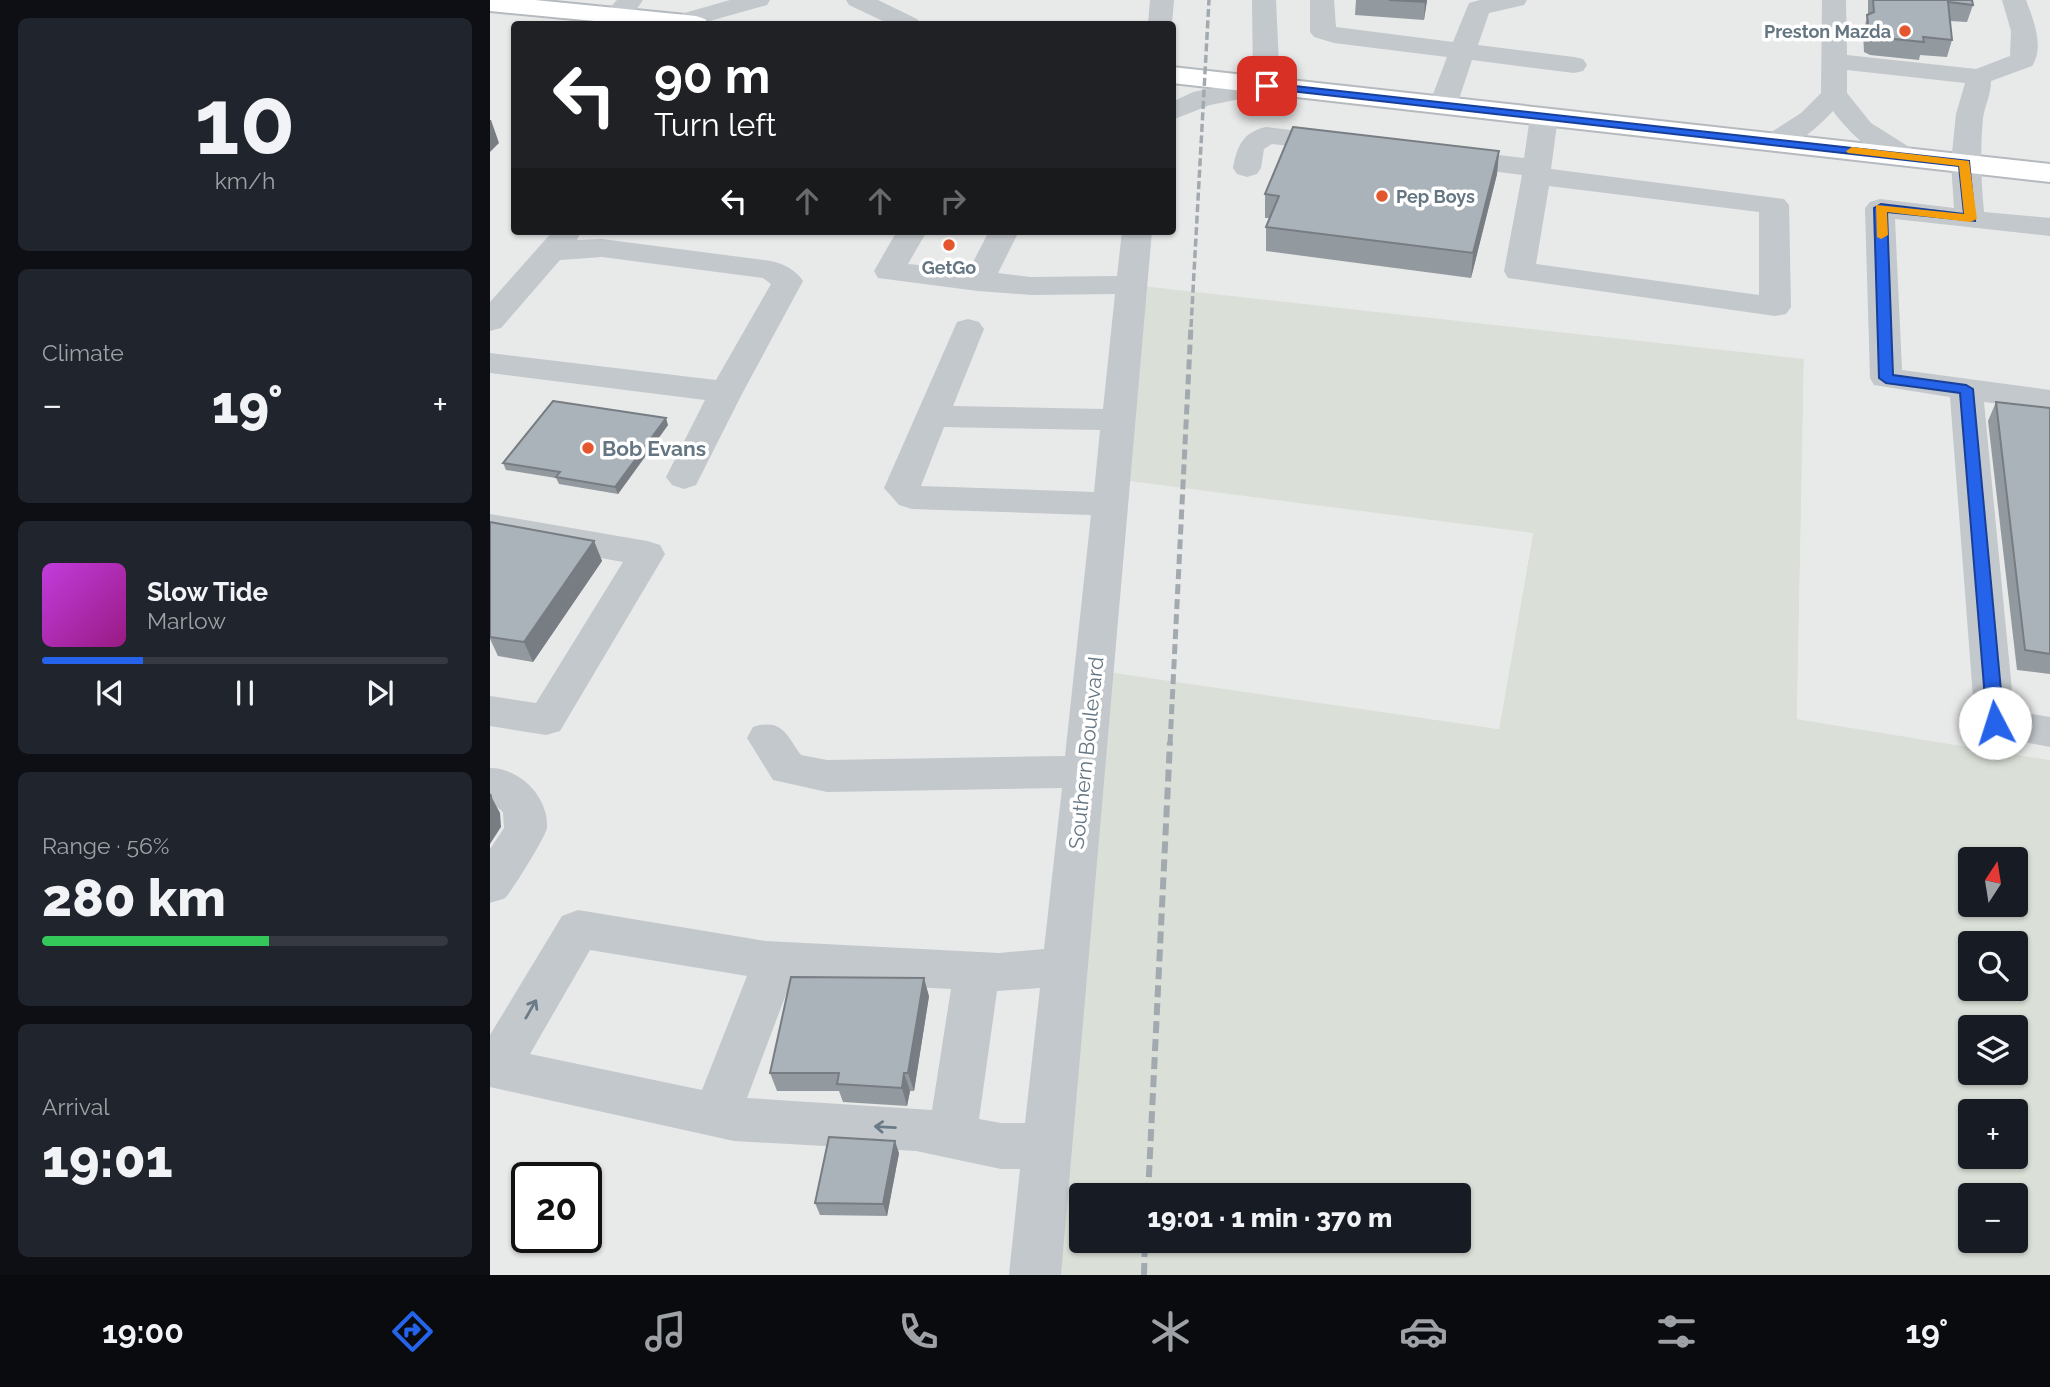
<!DOCTYPE html>
<meta charset="utf-8">
<style>
body{margin:0;font-family:Raleway,sans-serif;background:#20242c;color:#f1f3f6;height:100vh;display:flex;flex-direction:column;font-size:26px;white-space:nowrap}
*{box-sizing:border-box;margin:0}
p{font-size:23px;color:#9ea1a6}
.icon{flex:none;width:38px;height:38px;fill:none;stroke:currentColor;stroke-width:2;stroke-linecap:round;stroke-linejoin:round}
.map{position:relative;flex:1;overflow:hidden}
.drawer{display:flex;flex-direction:column;gap:18px;padding:18px;background:#0d0f14;width:490px}
.drawer>*{flex:none}
.guide{position:absolute;left:21px;top:21px;width:665px;height:214px;border-radius:7px;box-shadow:0 2px 5px #0004;background:#202124;color:#fff;overflow:hidden}
.needle{width:46px;rotate:12deg}
.tools{position:absolute;left:1468px;top:847px;display:grid;gap:14px}
.tools a{display:grid;place-items:center;width:70px;height:70px;border-radius:7px;background:#171b24;box-shadow:0 2px 5px #0004;font-size:35px}
.speed{position:absolute;left:21px;top:1162px;display:flex;gap:14px;font-size:35px;font-weight:700;text-align:center}
.speed>*{display:grid;place-content:center;width:91px;height:91px;border-radius:50%;background:#171b24;box-shadow:0 2px 5px #0004;line-height:1}
.speed .limit{border:4px solid #111;border-radius:10px;background:#fff;color:#111}
.pin{position:absolute;display:grid;place-items:center;width:60px;height:60px;color:#fff;margin:-30px;border-radius:14px;box-shadow:0 4px 10px #0006}
.me{position:absolute;width:77px;margin:-38px;rotate:355deg;stroke-linejoin:round;filter:drop-shadow(0 0 5px #0008)}
.turn{display:flex;align-items:center;gap:24px;height:147px;padding:0 28px;font-size:32px}
.turn .icon{width:91px;height:91px;stroke-width:2.5}
.turn b{display:block;font-size:49px;line-height:60px}
.lanes{display:flex;align-items:center;height:66px;padding:0 28px;background:#0003;justify-content:center;gap:35px;direction:ltr}
.lanes .off{opacity:.35}
.big{font-size:52px;font-weight:800;line-height:1.1}
.drawer .widget{flex:1;display:flex;flex-direction:column;justify-content:center;gap:10px;min-width:0;padding:0 24px;border-radius:10px;background:#20242c}
.drawer .dial{align-items:center;gap:0}
.dial b{font-size:91px;line-height:1}
.song{display:flex;align-items:center;gap:21px}
.cover{width:84px;height:84px;border-radius:10px;background:linear-gradient(135deg,hsl(290 70% 55%),hsl(310 70% 35%))}
.played{height:7px;border-radius:4px;background:linear-gradient(90deg,#2563eb 25%,#363941 25%)}
.keys{display:flex;justify-content:space-around;direction:ltr}
.heat{display:flex;justify-content:space-between;align-items:center;font-size:38px;direction:ltr}
.charge{height:10px;border-radius:5px;background:linear-gradient(90deg,#34c759 56%,#363941 0)}
.trip{position:absolute;left:579px;top:1183px;width:402px;height:70px;border-radius:7px;background:#171b24;box-shadow:0 2px 5px #0004;font-weight:800;line-height:70px;text-align:center}
.tabs{display:flex;height:112px;justify-content:space-around;align-items:center;background:#090b0e;color:#9ea1a6}
.tabs .icon{width:49px;height:49px}
.tabs .current{color:#2563eb}
.tabs b{font-size:32px;color:#f1f3f6}
main{display:flex;flex:1;min-height:0}
.map>svg:first-child{display:block}
.built{fill:#e8e9e9;fill-rule:evenodd}
.green{fill:#dadfd7;fill-rule:evenodd}
.lines{fill:none;stroke-linecap:round;stroke-linejoin:round}
.major-casing{stroke:#b5babe;stroke-width:4}
.minor{fill:#c3c8cc;fill-rule:evenodd}
.major{fill:#fff;fill-rule:evenodd}
.rail-far2{stroke:#a2aab0;stroke-width:3.5;stroke-dasharray:8 3.5;stroke-linecap:butt}
.rail-far1{stroke:#a2aab0;stroke-width:5;stroke-dasharray:10 5;stroke-linecap:butt}
.rail{stroke:#a2aab0;stroke-width:6;stroke-dasharray:12 6;stroke-linecap:butt}
.wall{fill:#929a9f}
.shaded-wall{fill:#777d82}
.building{fill:#aab3b9;stroke:#777d82;stroke-width:2}
.oneway{stroke:#6a7a87}
.route{fill:#2563eb;stroke:#184099;stroke-width:2}
.slow{fill:#f59e0b}
.poi-dot{fill:#e4572e;stroke:#fff;stroke-width:2.5}
.labels{text-anchor:middle;dominant-baseline:central;stroke-width:7;stroke-linejoin:round;paint-order:stroke}
.far-poi-label{font-size:18px;font-weight:bold;fill:#657683;stroke:#fff;text-anchor:end}
.poi-label{font-size:21px;font-weight:bold;fill:#657683;stroke:#fff;text-anchor:start}
.street-label{font-size:21px;fill:#657683;stroke:#fff}
</style>
<main>
<section class="drawer">
<div class="widget dial"><b>10</b><p>km/h</p></div>
<div class="widget"><p>Climate</p>
<div class="heat"><a>−</a><b class="big">19°</b><a>+</a></div>
</div>
<div class="widget">
<div class="song"><i class="cover"></i><div><b>Slow Tide</b><p>Marlow</p></div></div>
<div class="played"></div>
<div class="keys"><svg class="icon" aria-label="previous" viewBox="0 0 24 24"><path d="M18 5L8 12l10 7zM5 5v14"/></svg><svg class="icon" aria-label="pause" viewBox="0 0 24 24"><path d="M8 5v14M16 5v14"/></svg><svg class="icon" aria-label="next" viewBox="0 0 24 24"><path d="M6 5l10 7-10 7zM19 5v14"/></svg></div>
</div>
<div class="widget"><p>Range · 56%</p><b class="big">280 km</b><div class="charge"></div></div>
<div class="widget"><p>Arrival</p><b class="big">19:01</b></div>
</section>
<div class="map">
<svg width="1560" height="1275" viewBox="0 0 1560 1275">
<rect width="100%" height="100%" fill="#fafaf8"/>
<path class="built" d="M0,0H1560V760L1307,719L1314,359L623,479L1043,532L1009,729L604,671L545,1275H0ZM24,24H682V231H24ZM37,1178H96V1237H37Z"/>
<path class="green" d="M642,285L1314,359L1307,719L1560,760V1275H545L604,670L1009,729L1043,533L623,479ZM1480,859H1526V905H1480ZM1480,943H1526V989H1480ZM1480,1027H1526V1073H1480ZM1480,1111H1526V1157H1480ZM592,1195H970V1241H592ZM1480,1195H1526V1241H1480Z"/>
<g class="lines">
<defs>
<g id="major">
<polygon points="0,0 45,0 206,16 215,19 219,24 136,24 0,11"/>
<polygon points="682,67 1560,164 1560,182 682,83"/>
</g>
</defs>
<use href="#major" class="major-casing"/>
<g class="minor">
<path d="M127,0H153C144,14 134,26 116,21L112,16Z"/>
<polygon points="240,0 280,0 277,5 209,24 173,23 177,18"/>
<polygon points="356,0 388,0 427,19 431,24 399,24 359,5"/>
<polygon points="660,0 684,0 682,24 658,24"/>
<polygon points="762,0 786,0 790,86 786,92 720,105 682,120 682,102 703,92 763,80"/>
<polygon points="820,0 844,0 846,27 963,42 979,3 990,0 1037,0 1034,5 999,13 988,45 1084,57 1093,59 1097,65 1093,71 1084,73 982,60 967,105 963,111 953,113 943,111 939,105 957,57 844,43 824,37 820,32"/>
<path d="M1332,0H1356L1357,55L1486,69L1520,56L1521,31L1512,0H1536C1543,19 1555,47 1542,66L1501,81C1501,95 1495,105 1493,118C1490,150 1491,180 1494,212L1560,218V236L1405,219L1412,370L1560,390V410L1494,402L1524,711L1560,717V747L1491,734L1485,723L1460,397L1384,385L1380,378L1375,208L1380,202L1390,199L1464,208L1461,163L1466,114L1475,83L1357,70V93L1381,123L1424,150L1428,156L1424,162C1395,169 1359,133 1343,111C1327,128 1300,154 1275,148L1271,142L1275,136L1311,113L1331,93Z"/>
<path d="M1054,109L1064,111L1068,117L1061,169L1294,199L1299,205L1301,307L1296,314L1285,316L1018,278L1014,271L1032,175L956,165L946,163L942,157L946,151L956,149L1034,158L1040,117L1044,111ZM1059,186L1269,212V295L1046,264Z"/>
<path d="M776,127L851,136L861,138L865,144L861,150L851,152L782,144L774,149L771,168L767,174L757,177L747,174L743,168C747,146 753,132 776,127Z"/>
<path d="M63,231H91L87,240L112,239L281,261C294,264 306,270 313,281L253,392L206,485L194,489L182,485L176,477L215,400L0,373V353L226,380L281,284L273,278L112,257L70,260L11,328L0,331V302Z"/>
<path d="M407,231H437L418,264L479,270L499,231H529L508,273L541,277L627,276L632,231H662L571,1275H519L530,1169H511L426,1151L244,1141L0,1087V1035L72,916L88,910L276,941L509,953L554,949L572,788L337,792L283,780L257,738L263,727C292,718 296,734 311,755L337,760L575,756L601,515L422,509L409,505L394,488L467,322L478,319L489,322L494,329L463,406L613,409L625,294L541,295L488,291L388,278L384,271ZM454,427L610,430L604,492L431,486ZM100,950L257,976L212,1090L40,1054ZM301,981L461,989L442,1110L257,1098ZM550,988L535,1123H511L489,1119L507,991Z"/>
<polygon points="0,514 157,541 170,545 175,554 70,731 56,735 0,726 0,696 46,703 133,562 0,538"/>
<path d="M0,768C30,768 59,797 57,828C57,834 21,893 15,898C12,900 4,901 0,903V849L14,828L13,812L0,801Z"/>
</g>
<use href="#major" class="major"/>
<polyline class="rail-far2" points="701,327 719,0"/>
<polyline class="rail-far1" points="680,744 701,325"/>
<g class="rail">
<polyline points="658,1195 680,742"/>
<polyline points="654,1275 655,1241"/>
</g>
</g>
<g class="wall">
<polygon points="866,0 937,0 934,20 865,15"/>
<polygon points="1378,0 1482,0 1483,5 1477,22 1460,21 1462,40 1457,57 1430,55 1429,60 1380,55 1374,52 1373,32 1378,14"/>
<polygon points="1009,151 1007,174 981,278 776,251 776,227 779,218 775,218 775,194"/>
<polygon points="1506,402 1560,408 1560,674 1527,670 1498,421"/>
<polygon points="178,425 128,494 69,484 66,478 16,470 13,463"/>
<polygon points="0,522 104,541 112,561 43,662 8,656 0,639"/>
<polygon points="439,996 424,1091 420,1091 417,1106 353,1102 349,1091 287,1091 280,1073"/>
<polygon points="409,1153 397,1216 330,1215 325,1203"/>
</g>
<g class="shaded-wall">
<polygon points="935,0 937,0 934,20"/>
<polygon points="0,120 1,120 9,143 0,152"/>
<polygon points="1009,151 1007,174 981,278 983,253"/>
<polygon points="176,418 178,425 128,494 125,487"/>
<polygon points="104,541 112,561 43,662 34,642"/>
<polygon points="1,796 10,813 11,827 0,844 0,813"/>
<polygon points="434,978 439,996 424,1091 418,1073"/>
<polygon points="414,1073 420,1091 417,1106 412,1088"/>
<polygon points="405,1141 409,1153 397,1216 393,1204"/>
</g>
<g class="building">
<polygon points="899,0 935,0 935,2"/>
<polygon points="1383,0 1482,0 1483,5 1458,2 1462,40 1433,37 1434,42 1384,37 1379,34 1377,15 1384,12"/>
<polygon points="803,127 1009,151 983,253 776,227 789,196 775,194"/>
<polygon points="63,401 176,418 125,487 66,477 70,472 13,463"/>
<polygon points="1506,402 1560,408 1560,654 1535,650"/>
<polygon points="0,522 104,541 34,642 0,637"/>
<polygon points="0,794 1,796 2,810 0,813"/>
<polygon points="301,977 434,978 418,1073 414,1073 412,1088 347,1084 349,1073 280,1073"/>
<polygon points="339,1137 405,1141 393,1204 325,1203"/>
</g>
<defs><path id="oneway-shaft" d="M-6 0H5M1.5-3L5.5 0L1.5 3" fill="none" stroke-width="1.6" stroke-linecap="round" stroke-linejoin="round" transform="scale(1.75)"/></defs>
<g class="oneway">
<use href="#oneway-shaft" transform="translate(41 1009) rotate(-60)"/>
<use href="#oneway-shaft" transform="translate(395 1127) rotate(-177)"/>
</g>
<polygon class="route" points="777,83 1479,161 1485,221 1397,212 1403,375 1476,385 1483,389 1514,723 1511,728 1499,728 1497,723 1470,393 1396,383 1389,378 1384,208 1391,204 1474,214 1469,166 773,88 772,86"/>
<polygon class="slow" points="1362,147 1479,161 1487,219 1480,222 1397,212 1398,235 1391,239 1387,237 1386,205 1474,214 1469,166 1358,153 1356,151"/>
<g class="poi-dot">
<circle cx="1415" cy="31" r="7"/>
<circle cx="892" cy="196" r="7"/>
<circle cx="459" cy="245" r="7"/>
<circle cx="98" cy="448" r="7"/>
</g>
<g class="labels">
<g class="far-poi-label">
<text x="1401" y="31">Preston Mazda</text>
<text x="906" y="196" text-anchor="start">Pep Boys</text>
<text x="459" y="267" text-anchor="middle">GetGo</text>
</g>
<g class="poi-label">
<text x="112" y="448">Bob Evans</text>
</g>
<g class="street-label">
<text transform="translate(596 753) rotate(-84)">Southern Boulevard</text>
</g>
</g>
</svg>
<div class="tools">
<a><svg class="needle" viewBox="-14 -14 28 28"><path d="M0-13l5 13h-10z" fill="#e53935"/><path d="M0 13l5-13h-10z" fill="#9ea1a6"/></svg></a>
<a><svg class="icon" aria-label="search" viewBox="0 0 24 24"><circle cx="10" cy="10" r="6"/><path d="M15 15l6 6"/></svg></a>
<a><svg class="icon" aria-label="layers" viewBox="0 0 24 24"><path d="M12 4l9 5-9 5-9-5zM3 14l9 5 9-5"/></svg></a>
<a>+</a>
<a>−</a>
</div>
<div class="speed"><div class="limit">20</div></div>
<div class="pin" style="left:777px;top:86px;background:#d93025"><svg class="icon" aria-label="arrive" viewBox="0 0 24 24"><path d="M6 21V4h12l-3 4 3 4H6"/></svg></div>
<svg class="me" style="left:1505px;top:723px" viewBox="-20 -20 40 40"><circle r="19" fill="#fff"/><path d="M0-13L10 11 0 6-10 11z" fill="#2563eb"/></svg>
<div class="trip">19:01 · 1 min · 370 m</div>
<div class="guide">
<div class="turn"><svg class="icon" aria-label="left" viewBox="0 0 24 24"><path d="M17 20v-9H6M10 6l-5 5 5 5"/></svg><div><b>90 m</b>Turn left</div></div>
<div class="lanes"><svg class="icon" aria-label="left" viewBox="0 0 24 24"><path d="M17 20v-9H6M10 6l-5 5 5 5"/></svg><svg class="icon off" aria-label="ahead" viewBox="0 0 24 24"><path d="M12 20V5M6 11l6-6 6 6"/></svg><svg class="icon off" aria-label="ahead" viewBox="0 0 24 24"><path d="M12 20V5M6 11l6-6 6 6"/></svg><svg class="icon off" aria-label="right" viewBox="0 0 24 24"><path d="M7 20v-9h11M14 6l5 5-5 5"/></svg></div>
</div>
</div>
</main>
<nav class="tabs">
<b>19:00</b>
<svg class="icon current" aria-label="directions" viewBox="0 0 24 24"><path d="M12 3l9 9-9 9-9-9zM9 14v-3h6M13 9l2 2-2 2"/></svg>
<svg class="icon" aria-label="music" viewBox="0 0 24 24"><path d="M9 18V5l10-2v13"/><circle cx="6" cy="18" r="3"/><circle cx="16" cy="16" r="3"/></svg>
<svg class="icon" aria-label="phone" viewBox="0 0 24 24"><path d="M5 4h4l2 5-3 2q2 4 5 5l2-3 5 2v4C11 20 4 13 5 4z"/></svg>
<svg class="icon" aria-label="climate" viewBox="0 0 24 24"><path d="M12 3v18M4 7l16 10M4 17L20 7"/></svg>
<svg class="icon" aria-label="car" viewBox="0 0 24 24"><path d="M5 17H2v-5l4-1 3-4h7l3 4 3 1v5h-3M9 17h6M6 11h13"/><circle cx="7" cy="17" r="2"/><circle cx="17" cy="17" r="2"/></svg>
<svg class="icon" aria-label="filters" viewBox="0 0 24 24"><path d="M4 7h16M4 17h16"/><circle cx="9" cy="7" r="2"/><circle cx="15" cy="17" r="2"/></svg>
<b>19°</b>
</nav>
